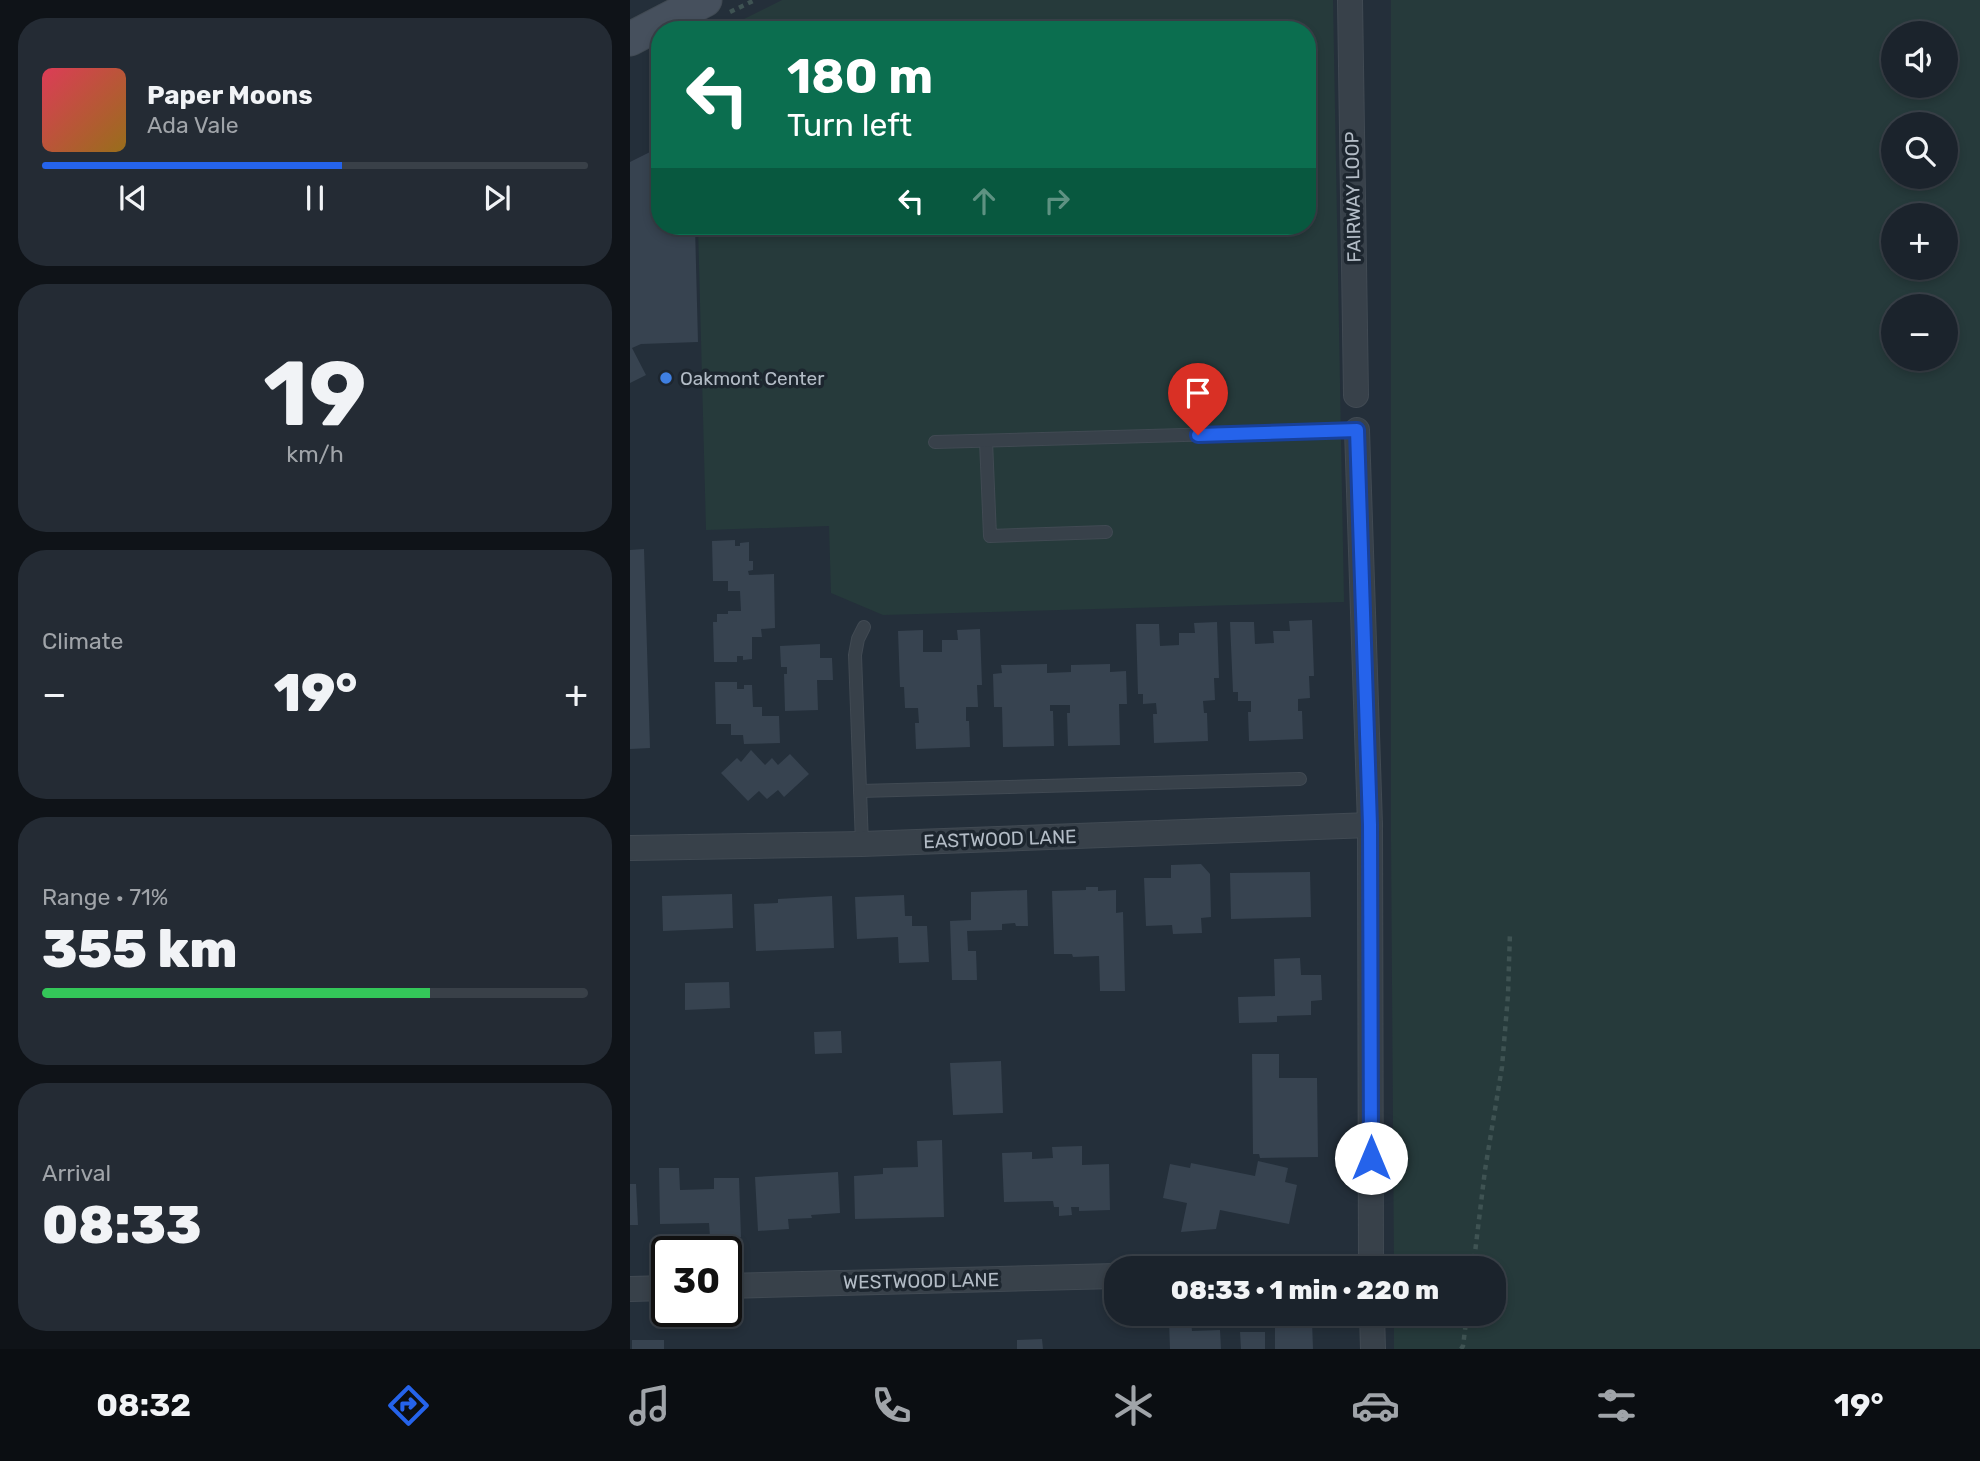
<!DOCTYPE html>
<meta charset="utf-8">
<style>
body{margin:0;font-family:Rubik,sans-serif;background:#242b34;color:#f1f3f6;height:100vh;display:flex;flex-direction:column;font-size:26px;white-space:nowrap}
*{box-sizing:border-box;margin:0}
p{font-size:23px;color:#a0a4a9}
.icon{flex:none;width:38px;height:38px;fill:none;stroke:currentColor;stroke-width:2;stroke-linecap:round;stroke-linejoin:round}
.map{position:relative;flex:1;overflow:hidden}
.sheet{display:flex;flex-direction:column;gap:18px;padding:18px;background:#0f1318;width:630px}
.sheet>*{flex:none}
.guide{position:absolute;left:21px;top:21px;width:665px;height:214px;border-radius:28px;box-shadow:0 4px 10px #0003,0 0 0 2px #394048;background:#0b6e4f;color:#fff;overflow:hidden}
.controls{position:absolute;left:1251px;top:21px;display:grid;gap:14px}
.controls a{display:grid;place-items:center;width:77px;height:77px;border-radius:50%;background:#1b232c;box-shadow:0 4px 10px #0003,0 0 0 2px #394048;font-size:35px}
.speed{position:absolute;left:21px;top:1236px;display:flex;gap:14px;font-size:35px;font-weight:700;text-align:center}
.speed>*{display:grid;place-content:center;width:91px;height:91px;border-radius:50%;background:#1b232c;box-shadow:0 4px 10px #0003,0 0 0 2px #394048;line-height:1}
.speed .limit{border:4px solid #111;border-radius:10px;background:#fff;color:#111}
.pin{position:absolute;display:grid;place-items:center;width:60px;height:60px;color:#fff;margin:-72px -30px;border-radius:50% 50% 50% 0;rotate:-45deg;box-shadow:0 0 7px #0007}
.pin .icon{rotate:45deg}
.me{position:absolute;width:77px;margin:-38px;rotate:0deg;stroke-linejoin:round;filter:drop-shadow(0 0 5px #0008)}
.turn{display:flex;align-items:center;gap:24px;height:147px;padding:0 21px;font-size:32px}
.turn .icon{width:91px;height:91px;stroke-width:2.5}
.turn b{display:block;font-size:49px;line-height:60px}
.lanes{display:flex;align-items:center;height:66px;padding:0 21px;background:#0003;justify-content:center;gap:35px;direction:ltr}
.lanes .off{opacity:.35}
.big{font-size:52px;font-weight:800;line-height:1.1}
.sheet .card{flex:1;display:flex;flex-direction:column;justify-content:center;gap:10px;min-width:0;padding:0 24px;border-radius:28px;background:#242b34}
.sheet .dial{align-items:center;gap:0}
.dial b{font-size:91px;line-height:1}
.song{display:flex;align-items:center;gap:21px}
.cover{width:84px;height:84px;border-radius:10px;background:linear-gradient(135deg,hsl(350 70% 55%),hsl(40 70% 35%))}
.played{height:7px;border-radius:4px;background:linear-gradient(90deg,#2563eb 55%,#394048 55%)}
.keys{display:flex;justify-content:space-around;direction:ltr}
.heat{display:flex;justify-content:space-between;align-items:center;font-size:38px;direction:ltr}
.charge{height:10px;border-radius:5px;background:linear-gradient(90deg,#34c759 71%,#394048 0)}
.trip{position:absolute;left:474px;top:1256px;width:402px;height:70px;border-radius:28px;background:#1b232c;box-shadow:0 4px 10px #0003,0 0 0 2px #394048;font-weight:800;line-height:70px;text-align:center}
.dock{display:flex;height:112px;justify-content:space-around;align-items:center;background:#0b0e12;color:#a0a4a9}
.dock .icon{width:49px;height:49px}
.dock .on{color:#2563eb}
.dock b{font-size:32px;color:#f1f3f6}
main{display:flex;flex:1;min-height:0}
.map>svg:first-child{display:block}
.green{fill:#263a3b;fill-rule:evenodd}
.building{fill:#374350}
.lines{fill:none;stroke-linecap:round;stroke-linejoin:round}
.service-casing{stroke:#414a53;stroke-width:14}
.minor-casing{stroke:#414a53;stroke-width:26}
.secondary-casing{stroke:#414a53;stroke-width:35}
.path{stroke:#3f5353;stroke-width:4.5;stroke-dasharray:5 5;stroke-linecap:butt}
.service{stroke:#38414a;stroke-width:12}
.minor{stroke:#38414a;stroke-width:24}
.secondary{stroke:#46505d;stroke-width:33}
.route-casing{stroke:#184099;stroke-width:18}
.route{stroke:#2563eb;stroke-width:12}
.shop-dot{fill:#3f7fe0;stroke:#1d262f;stroke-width:2.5}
.labels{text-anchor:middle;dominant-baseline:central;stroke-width:7;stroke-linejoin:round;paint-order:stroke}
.street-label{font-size:19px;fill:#b3bcc6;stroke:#1d262f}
.poi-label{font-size:19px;fill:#b3bcc6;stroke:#1d262f;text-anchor:start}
</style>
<main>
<section class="sheet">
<div class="card">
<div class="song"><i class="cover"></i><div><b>Paper Moons</b><p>Ada Vale</p></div></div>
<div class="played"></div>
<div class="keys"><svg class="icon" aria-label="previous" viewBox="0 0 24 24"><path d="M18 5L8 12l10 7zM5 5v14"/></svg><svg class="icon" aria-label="pause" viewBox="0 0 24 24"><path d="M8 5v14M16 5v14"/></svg><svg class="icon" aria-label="next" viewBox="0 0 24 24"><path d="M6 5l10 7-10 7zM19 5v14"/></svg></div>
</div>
<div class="card dial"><b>19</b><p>km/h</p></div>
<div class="card"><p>Climate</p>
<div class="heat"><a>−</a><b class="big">19°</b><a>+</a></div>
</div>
<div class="card"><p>Range · 71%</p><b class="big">355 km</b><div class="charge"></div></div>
<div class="card"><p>Arrival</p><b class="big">08:33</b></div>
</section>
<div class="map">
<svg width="1350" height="1349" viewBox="0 0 1350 1349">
<rect width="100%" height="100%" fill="#242f3a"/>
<g class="green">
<polygon points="152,0 703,0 714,602 253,615 201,593 199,526 76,530 68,226 677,226 677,30 92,30"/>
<path d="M761,0H1350V1349H764V1314H864V1269H764L761,841ZM1264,33H1316V86H1264ZM1264,124H1316V177H1264ZM1264,215H1316V268H1264ZM1264,306H1316V359H1264Z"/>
</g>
<g class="building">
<polygon points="30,147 30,226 65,226 68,342 11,344 2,348 16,375 0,383 0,162"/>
<polygon points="105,540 105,546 110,546 110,543 119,542 119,561 123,561 123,570 118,571 119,575 144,574 145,628 131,629 132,637 122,637 122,659 113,660 113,656 107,656 107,662 84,662 83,622 87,622 87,614 98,614 98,611 111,611 110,591 98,591 98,581 83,581 82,541"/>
<polygon points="14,549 20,748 0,749 0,550"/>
<polygon points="682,620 684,676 679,676 680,698 668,699 668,711 672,711 673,739 619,741 618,712 621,712 621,701 608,701 608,692 603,692 600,622 624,622 625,644 644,643 643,631 660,631 659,621"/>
<polygon points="587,622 589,678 584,678 585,700 573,701 574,713 577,713 578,741 524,743 523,714 527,714 526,703 513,704 513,694 508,694 506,624 529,624 530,646 549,645 549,633 565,633 564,623"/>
<polygon points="350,629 352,685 347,685 348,707 336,707 336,721 339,721 340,747 286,749 285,723 289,723 288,708 275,708 274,687 270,687 268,631 293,630 293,652 312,652 312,640 328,640 327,630"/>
<polygon points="190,644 190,658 202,658 203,680 187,680 188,710 155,711 154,674 157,674 157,667 151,667 150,646"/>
<polygon points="417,664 417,673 441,672 441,665 480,664 480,672 496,671 497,704 489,704 490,745 438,746 437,713 440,713 440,705 420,705 420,711 423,711 424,746 373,747 372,707 364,707 363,674 372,673 371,665"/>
<polygon points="85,682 107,682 107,689 114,689 114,685 122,685 123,707 132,707 132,716 149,716 150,743 114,744 113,735 101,735 101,724 86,724"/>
<polygon points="121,750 135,765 142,758 148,765 160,754 179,774 154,797 148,790 137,799 129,791 118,801 91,773 107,758 111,762"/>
<polygon points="571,864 580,874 581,917 571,918 572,933 543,934 542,925 516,926 514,878 541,878 541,865"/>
<polygon points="680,872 681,917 601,919 600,873"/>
<polygon points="456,887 468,887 468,891 486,890 486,913 493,912 495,991 470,991 469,956 443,957 442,954 424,954 422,891 456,890"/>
<polygon points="397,890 398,926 386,926 385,923 372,924 372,930 337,931 338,951 346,951 347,980 322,980 320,921 341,920 341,892"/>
<polygon points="102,894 103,928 33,931 32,896"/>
<polygon points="274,895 275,916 282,916 282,926 297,926 299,962 269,963 268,937 227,939 225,897"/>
<polygon points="202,896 204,948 126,951 124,904 148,903 148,899"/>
<polygon points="670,958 671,975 691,975 692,1000 681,1001 681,1015 647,1016 647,1022 609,1023 608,997 645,996 644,959"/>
<polygon points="99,982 100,1008 55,1010 55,983"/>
<polygon points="211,1031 212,1053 185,1054 184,1032"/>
<polygon points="622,1054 649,1054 649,1078 687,1078 688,1157 630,1158 629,1154 623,1154"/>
<polygon points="371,1061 373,1113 323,1115 320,1063"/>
<polygon points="312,1140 314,1217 225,1219 224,1176 253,1174 253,1168 288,1167 287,1141"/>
<polygon points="452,1146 452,1165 479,1164 480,1210 449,1211 449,1207 441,1207 442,1215 429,1216 429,1207 424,1207 423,1201 374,1202 372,1153 402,1152 402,1159 423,1158 422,1147"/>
<polygon points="628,1161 658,1168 655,1182 667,1185 659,1224 590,1210 586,1229 551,1232 557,1203 533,1198 540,1164 560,1168 561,1163 625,1176"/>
<polygon points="29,1168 49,1168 50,1190 84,1189 84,1178 109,1178 111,1237 80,1237 79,1223 30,1224"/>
<polygon points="208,1172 210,1213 181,1215 182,1218 158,1219 159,1229 128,1231 125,1177"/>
<polygon points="0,1184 6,1184 8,1225 0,1225"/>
<polygon points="663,1316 663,1323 682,1321 683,1349 645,1349 645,1317"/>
<polygon points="561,1320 562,1331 590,1330 591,1349 540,1349 539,1321"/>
<polygon points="610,1332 635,1332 635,1349 611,1349"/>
<polygon points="412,1339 413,1349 387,1349 387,1340"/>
<rect x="2" y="1340" width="32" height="9"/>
</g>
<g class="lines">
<defs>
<g id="service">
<polyline points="356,441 360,536 476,532"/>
<polyline points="305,442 727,430"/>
<polyline points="230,791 670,779"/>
<polyline points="232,844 225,655 228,639 234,627"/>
</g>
<g id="minor">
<polyline points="720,0 726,395"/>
<polyline points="727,430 740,825 741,1269"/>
<polyline points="0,848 232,844 740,825"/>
<polyline points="96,1286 486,1276"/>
<polyline points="0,1289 37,1288"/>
<polyline points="742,1314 743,1349"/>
</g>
<polyline id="secondary" points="0,39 75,0"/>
</defs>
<use href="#service" class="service-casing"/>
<use href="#minor" class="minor-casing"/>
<use href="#secondary" class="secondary-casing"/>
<g class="path">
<polyline points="100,12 125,0"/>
<polyline points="843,1269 855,1170 872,1067 878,995 880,932"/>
<polyline points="831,1349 833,1346 837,1314"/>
</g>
<use href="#service" class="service"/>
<use href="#minor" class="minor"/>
<use href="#secondary" class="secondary"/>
</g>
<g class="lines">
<defs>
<polyline id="route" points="568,435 727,430 740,825 741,1158"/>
</defs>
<use href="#route" class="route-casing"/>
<use href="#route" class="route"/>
</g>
<circle class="shop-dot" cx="36" cy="378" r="7"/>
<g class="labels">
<g class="street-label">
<text transform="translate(723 197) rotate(-91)">FAIRWAY LOOP</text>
<text transform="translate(370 839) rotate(-2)">EASTWOOD LANE</text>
<text transform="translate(291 1281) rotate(-1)">WESTWOOD LANE</text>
</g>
<g class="poi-label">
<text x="50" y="378">Oakmont Center</text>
</g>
</g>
</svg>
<div class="controls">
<a><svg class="icon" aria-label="sound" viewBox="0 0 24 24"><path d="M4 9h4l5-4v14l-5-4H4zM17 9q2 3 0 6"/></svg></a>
<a><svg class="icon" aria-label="search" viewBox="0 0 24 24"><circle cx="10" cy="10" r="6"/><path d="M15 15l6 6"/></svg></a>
<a>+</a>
<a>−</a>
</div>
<div class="speed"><div class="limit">30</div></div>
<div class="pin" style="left:568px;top:435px;background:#d93025"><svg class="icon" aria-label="arrive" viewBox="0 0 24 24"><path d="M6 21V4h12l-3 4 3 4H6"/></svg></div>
<svg class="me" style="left:741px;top:1158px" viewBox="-20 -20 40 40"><circle r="19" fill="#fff"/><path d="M0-13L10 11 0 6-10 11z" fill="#2563eb"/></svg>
<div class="trip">08:33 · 1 min · 220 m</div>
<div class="guide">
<div class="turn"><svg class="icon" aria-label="left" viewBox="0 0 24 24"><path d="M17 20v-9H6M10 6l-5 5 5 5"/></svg><div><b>180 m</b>Turn left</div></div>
<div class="lanes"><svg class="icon" aria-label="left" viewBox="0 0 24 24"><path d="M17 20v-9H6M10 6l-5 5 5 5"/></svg><svg class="icon off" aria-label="ahead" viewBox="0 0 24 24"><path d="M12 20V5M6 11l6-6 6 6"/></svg><svg class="icon off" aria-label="right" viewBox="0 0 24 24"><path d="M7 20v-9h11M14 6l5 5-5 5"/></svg></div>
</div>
</div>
</main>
<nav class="dock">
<b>08:32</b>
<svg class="icon on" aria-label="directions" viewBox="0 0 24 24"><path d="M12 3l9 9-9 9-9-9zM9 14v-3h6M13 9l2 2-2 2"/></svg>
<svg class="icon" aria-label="music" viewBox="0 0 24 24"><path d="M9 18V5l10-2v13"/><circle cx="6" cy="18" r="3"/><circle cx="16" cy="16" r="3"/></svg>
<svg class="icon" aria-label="phone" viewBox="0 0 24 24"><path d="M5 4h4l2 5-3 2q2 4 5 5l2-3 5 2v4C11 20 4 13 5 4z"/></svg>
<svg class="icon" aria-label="climate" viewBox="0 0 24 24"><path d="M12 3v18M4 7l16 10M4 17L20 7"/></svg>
<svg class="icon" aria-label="car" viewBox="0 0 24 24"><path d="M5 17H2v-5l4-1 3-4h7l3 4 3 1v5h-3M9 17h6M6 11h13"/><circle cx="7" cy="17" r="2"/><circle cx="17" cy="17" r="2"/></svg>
<svg class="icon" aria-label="filters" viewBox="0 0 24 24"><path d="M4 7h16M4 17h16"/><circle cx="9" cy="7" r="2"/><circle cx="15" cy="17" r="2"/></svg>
<b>19°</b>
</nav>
